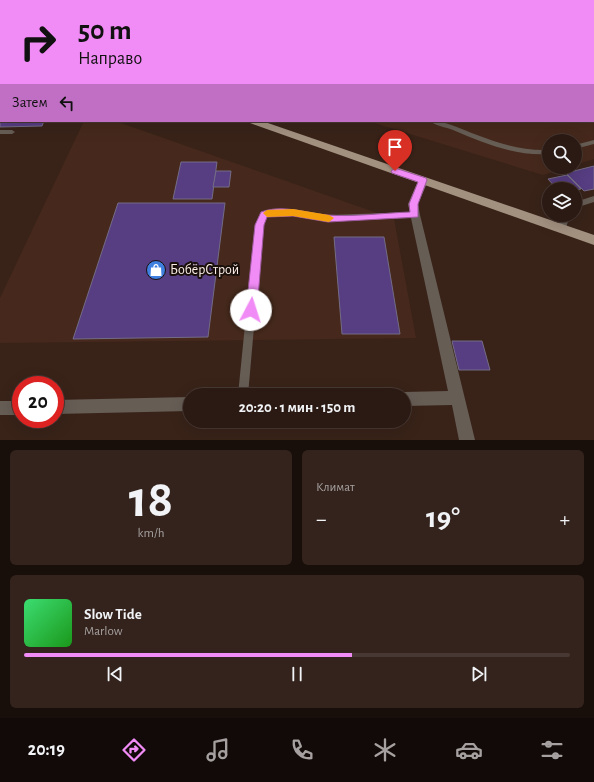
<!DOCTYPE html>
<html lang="ru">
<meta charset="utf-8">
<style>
body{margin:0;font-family:"Alegreya Sans",sans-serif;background:#33231c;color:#f1f3f6;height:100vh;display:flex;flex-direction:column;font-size:15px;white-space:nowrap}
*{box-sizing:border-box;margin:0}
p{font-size:13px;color:#a6a1a0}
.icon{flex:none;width:22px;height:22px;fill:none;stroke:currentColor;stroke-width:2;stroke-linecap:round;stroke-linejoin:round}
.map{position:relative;height:440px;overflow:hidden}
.details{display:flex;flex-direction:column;gap:10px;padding:10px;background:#180e0a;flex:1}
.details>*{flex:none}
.banner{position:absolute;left:0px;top:0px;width:594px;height:122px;box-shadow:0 4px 16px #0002,0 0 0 1px #473833;background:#f18bf5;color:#111;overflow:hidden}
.fabs{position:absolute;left:542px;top:134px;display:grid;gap:8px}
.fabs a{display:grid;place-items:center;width:40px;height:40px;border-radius:50%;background:#2b1a13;box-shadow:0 4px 16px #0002,0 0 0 1px #473833;font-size:20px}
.speed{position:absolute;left:12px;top:376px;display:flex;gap:8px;font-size:20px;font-weight:700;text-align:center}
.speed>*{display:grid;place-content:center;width:52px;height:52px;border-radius:50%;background:#2b1a13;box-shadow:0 4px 16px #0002,0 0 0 1px #473833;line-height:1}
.speed .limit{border:6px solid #d22;background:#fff;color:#111}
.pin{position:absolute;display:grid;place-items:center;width:34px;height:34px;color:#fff;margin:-41px -17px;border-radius:50% 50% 50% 0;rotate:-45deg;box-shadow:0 0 4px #0007}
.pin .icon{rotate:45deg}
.me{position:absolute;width:44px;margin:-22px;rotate:5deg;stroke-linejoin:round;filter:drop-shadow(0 0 3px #0008)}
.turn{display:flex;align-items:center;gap:14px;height:84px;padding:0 12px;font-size:18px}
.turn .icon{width:52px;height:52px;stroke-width:2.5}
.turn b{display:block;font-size:28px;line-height:34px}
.then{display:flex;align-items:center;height:38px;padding:0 12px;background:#0003;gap:8px;font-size:15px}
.big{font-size:30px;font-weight:700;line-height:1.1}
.details .widget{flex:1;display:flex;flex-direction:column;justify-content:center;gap:6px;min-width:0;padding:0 14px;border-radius:6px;background:#33231c}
.details .dial{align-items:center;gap:0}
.dial b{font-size:52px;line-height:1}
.song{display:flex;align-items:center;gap:12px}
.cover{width:48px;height:48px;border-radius:6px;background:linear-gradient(135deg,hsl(140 70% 55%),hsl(120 70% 35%))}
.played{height:4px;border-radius:2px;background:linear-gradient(90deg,#f18bf5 60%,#473833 60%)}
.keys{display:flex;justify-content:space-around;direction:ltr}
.heat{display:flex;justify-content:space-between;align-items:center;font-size:22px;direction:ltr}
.details .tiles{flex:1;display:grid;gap:10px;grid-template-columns:1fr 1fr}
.widget:last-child{grid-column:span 2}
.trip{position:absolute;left:183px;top:388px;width:228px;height:40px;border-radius:20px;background:#2b1a13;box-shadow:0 4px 16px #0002,0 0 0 1px #473833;font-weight:700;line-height:40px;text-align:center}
.tab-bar{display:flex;height:64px;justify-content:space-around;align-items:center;background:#110a08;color:#a6a1a0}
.tab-bar .icon{width:28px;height:28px}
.tab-bar .on{color:#f18bf5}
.tab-bar b{font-size:18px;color:#f1f3f6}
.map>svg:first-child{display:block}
.built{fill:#46291c}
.building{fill:#573d82;stroke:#746c85}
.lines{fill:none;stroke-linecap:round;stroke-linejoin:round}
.service{fill:#665d55;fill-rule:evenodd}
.minor{fill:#665d55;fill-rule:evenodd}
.primary{fill:#a39180;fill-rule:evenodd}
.route{fill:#f18bf5;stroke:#9d5a9f}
.slow{fill:#f59e0b}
.labels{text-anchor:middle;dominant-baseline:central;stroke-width:4;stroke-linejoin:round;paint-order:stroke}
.poi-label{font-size:14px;fill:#fbece5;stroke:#190f0b;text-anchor:start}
</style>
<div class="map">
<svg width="594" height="440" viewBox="0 0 594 440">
<rect width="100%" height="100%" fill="#392319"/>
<g class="built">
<polygon points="0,0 530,0 1,1 1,10"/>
<polygon points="593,36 594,159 575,165 575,141 549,141 549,167 568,167 543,175 368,121 593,121"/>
<polygon points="84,121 115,121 394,219 416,338 0,343 0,298"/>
</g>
<g class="building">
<polygon points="154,0 214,0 212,1"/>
<polygon points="0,112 1,121 44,121 42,126 0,127"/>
<polygon points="181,162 217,162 212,199 173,199"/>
<polygon points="594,166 594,189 584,191 566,173"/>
<polygon points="216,171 231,171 229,187 213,187"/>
<polygon points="567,175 581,189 575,190 557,189 548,179"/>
<polygon points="118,203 225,203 208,337 73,339"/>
<polygon points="334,237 384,237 400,334 342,334"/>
<polygon points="452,341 482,341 490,370 459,370"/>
</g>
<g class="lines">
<g class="service">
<rect x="288" y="0" width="8" height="1"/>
<rect x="504" y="0" width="5" height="1"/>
<polygon points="593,35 594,36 594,40 593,39"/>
<rect x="593" y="65" width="1" height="4"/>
<rect x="593" y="93" width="1" height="5"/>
<path d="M430,121C446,121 461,129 477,135C501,144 523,151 549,150V154C514,156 484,143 453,130C446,127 435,126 430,121Z"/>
<polygon points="0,130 12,130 15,132 12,134 0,134"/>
<polygon points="594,140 594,144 575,149 575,145"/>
<polygon points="594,196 594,202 575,208 575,202"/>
<polygon points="271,209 293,209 328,215 415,212 419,215 415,218 328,221 293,215 272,215 267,217 263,225 248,395 238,395 255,225 261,213"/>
<polygon points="562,215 570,215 565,231 559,231 558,229"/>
</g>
<g class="minor">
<polygon points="423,177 428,181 418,204 420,215 475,440 459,440 452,405 404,406 404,395 398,395 404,392 448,391 408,204 418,181"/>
<polygon points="190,397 190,411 55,414 55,400"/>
<rect x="0" y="401" width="21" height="14"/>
</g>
<g class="primary">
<rect x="0" y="46" width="1" height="4"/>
<polygon points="249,121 262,121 594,235 594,245 250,123"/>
</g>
</g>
<path class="route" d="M395,168L426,178L427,180L418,204V217L328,222L293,216L267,217L264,225L257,310L255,313H248L246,310L255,225L261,212C283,204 304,213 327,215C353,217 383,213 410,212L409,204L418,182L392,173L391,171Z"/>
<polygon class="slow" points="293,209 329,215 334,218 329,222 293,216 267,217 263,213 267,210"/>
<defs>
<symbol id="shop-disc" viewBox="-11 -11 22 22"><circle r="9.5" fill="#3f7fe0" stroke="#190f0b"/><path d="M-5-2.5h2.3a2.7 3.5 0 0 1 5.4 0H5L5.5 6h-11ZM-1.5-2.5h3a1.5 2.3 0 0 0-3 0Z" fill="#fff"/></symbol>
</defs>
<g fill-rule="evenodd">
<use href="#shop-disc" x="145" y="259" width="22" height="22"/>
</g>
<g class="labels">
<g class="poi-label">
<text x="170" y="270">БобёрСтрой</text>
</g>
</g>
</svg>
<div class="fabs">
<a><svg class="icon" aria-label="search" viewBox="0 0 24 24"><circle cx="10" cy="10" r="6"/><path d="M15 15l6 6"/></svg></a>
<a><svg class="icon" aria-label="layers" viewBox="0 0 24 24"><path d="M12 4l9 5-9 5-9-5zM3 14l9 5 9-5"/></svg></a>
</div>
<div class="speed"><div class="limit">20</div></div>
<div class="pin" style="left:395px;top:171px;background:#d93025"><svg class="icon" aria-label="arrive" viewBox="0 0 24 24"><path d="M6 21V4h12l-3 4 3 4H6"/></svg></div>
<svg class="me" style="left:251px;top:310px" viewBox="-20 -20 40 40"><circle r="19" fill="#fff"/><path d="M0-13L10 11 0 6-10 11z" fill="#f18bf5"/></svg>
<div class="trip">20:20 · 1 мин · 150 m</div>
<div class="banner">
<div class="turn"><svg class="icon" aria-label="right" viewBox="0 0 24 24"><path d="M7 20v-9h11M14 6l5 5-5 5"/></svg><div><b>50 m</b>Направо</div></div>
<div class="then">Затем<svg class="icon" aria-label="left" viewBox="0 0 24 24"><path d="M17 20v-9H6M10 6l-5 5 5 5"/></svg></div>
</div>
</div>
<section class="details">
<div class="tiles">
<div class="widget dial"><b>18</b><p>km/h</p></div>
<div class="widget"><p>Климат</p>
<div class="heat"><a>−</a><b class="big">19°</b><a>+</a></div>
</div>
<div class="widget">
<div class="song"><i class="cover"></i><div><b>Slow Tide</b><p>Marlow</p></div></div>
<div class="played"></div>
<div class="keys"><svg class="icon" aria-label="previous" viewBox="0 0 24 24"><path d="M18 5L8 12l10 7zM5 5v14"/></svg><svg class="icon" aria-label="pause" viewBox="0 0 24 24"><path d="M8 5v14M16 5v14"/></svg><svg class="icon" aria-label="next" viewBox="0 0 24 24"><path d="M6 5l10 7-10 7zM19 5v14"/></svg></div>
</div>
</div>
</section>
<nav class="tab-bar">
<b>20:19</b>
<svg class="icon on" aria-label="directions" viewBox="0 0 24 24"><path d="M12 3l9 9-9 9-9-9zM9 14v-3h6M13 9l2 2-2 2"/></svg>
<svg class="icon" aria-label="music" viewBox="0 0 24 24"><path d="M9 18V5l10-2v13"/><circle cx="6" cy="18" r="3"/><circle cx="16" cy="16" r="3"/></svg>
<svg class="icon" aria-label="phone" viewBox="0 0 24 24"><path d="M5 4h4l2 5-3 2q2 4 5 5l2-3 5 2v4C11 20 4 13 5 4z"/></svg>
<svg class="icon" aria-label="climate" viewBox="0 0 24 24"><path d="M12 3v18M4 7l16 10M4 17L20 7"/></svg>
<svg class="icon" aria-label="car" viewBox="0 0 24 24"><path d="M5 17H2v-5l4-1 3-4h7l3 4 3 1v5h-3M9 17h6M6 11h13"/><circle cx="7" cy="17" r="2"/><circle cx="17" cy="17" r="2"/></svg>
<svg class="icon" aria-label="filters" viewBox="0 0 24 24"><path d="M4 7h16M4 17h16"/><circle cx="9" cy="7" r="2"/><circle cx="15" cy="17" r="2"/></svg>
</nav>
